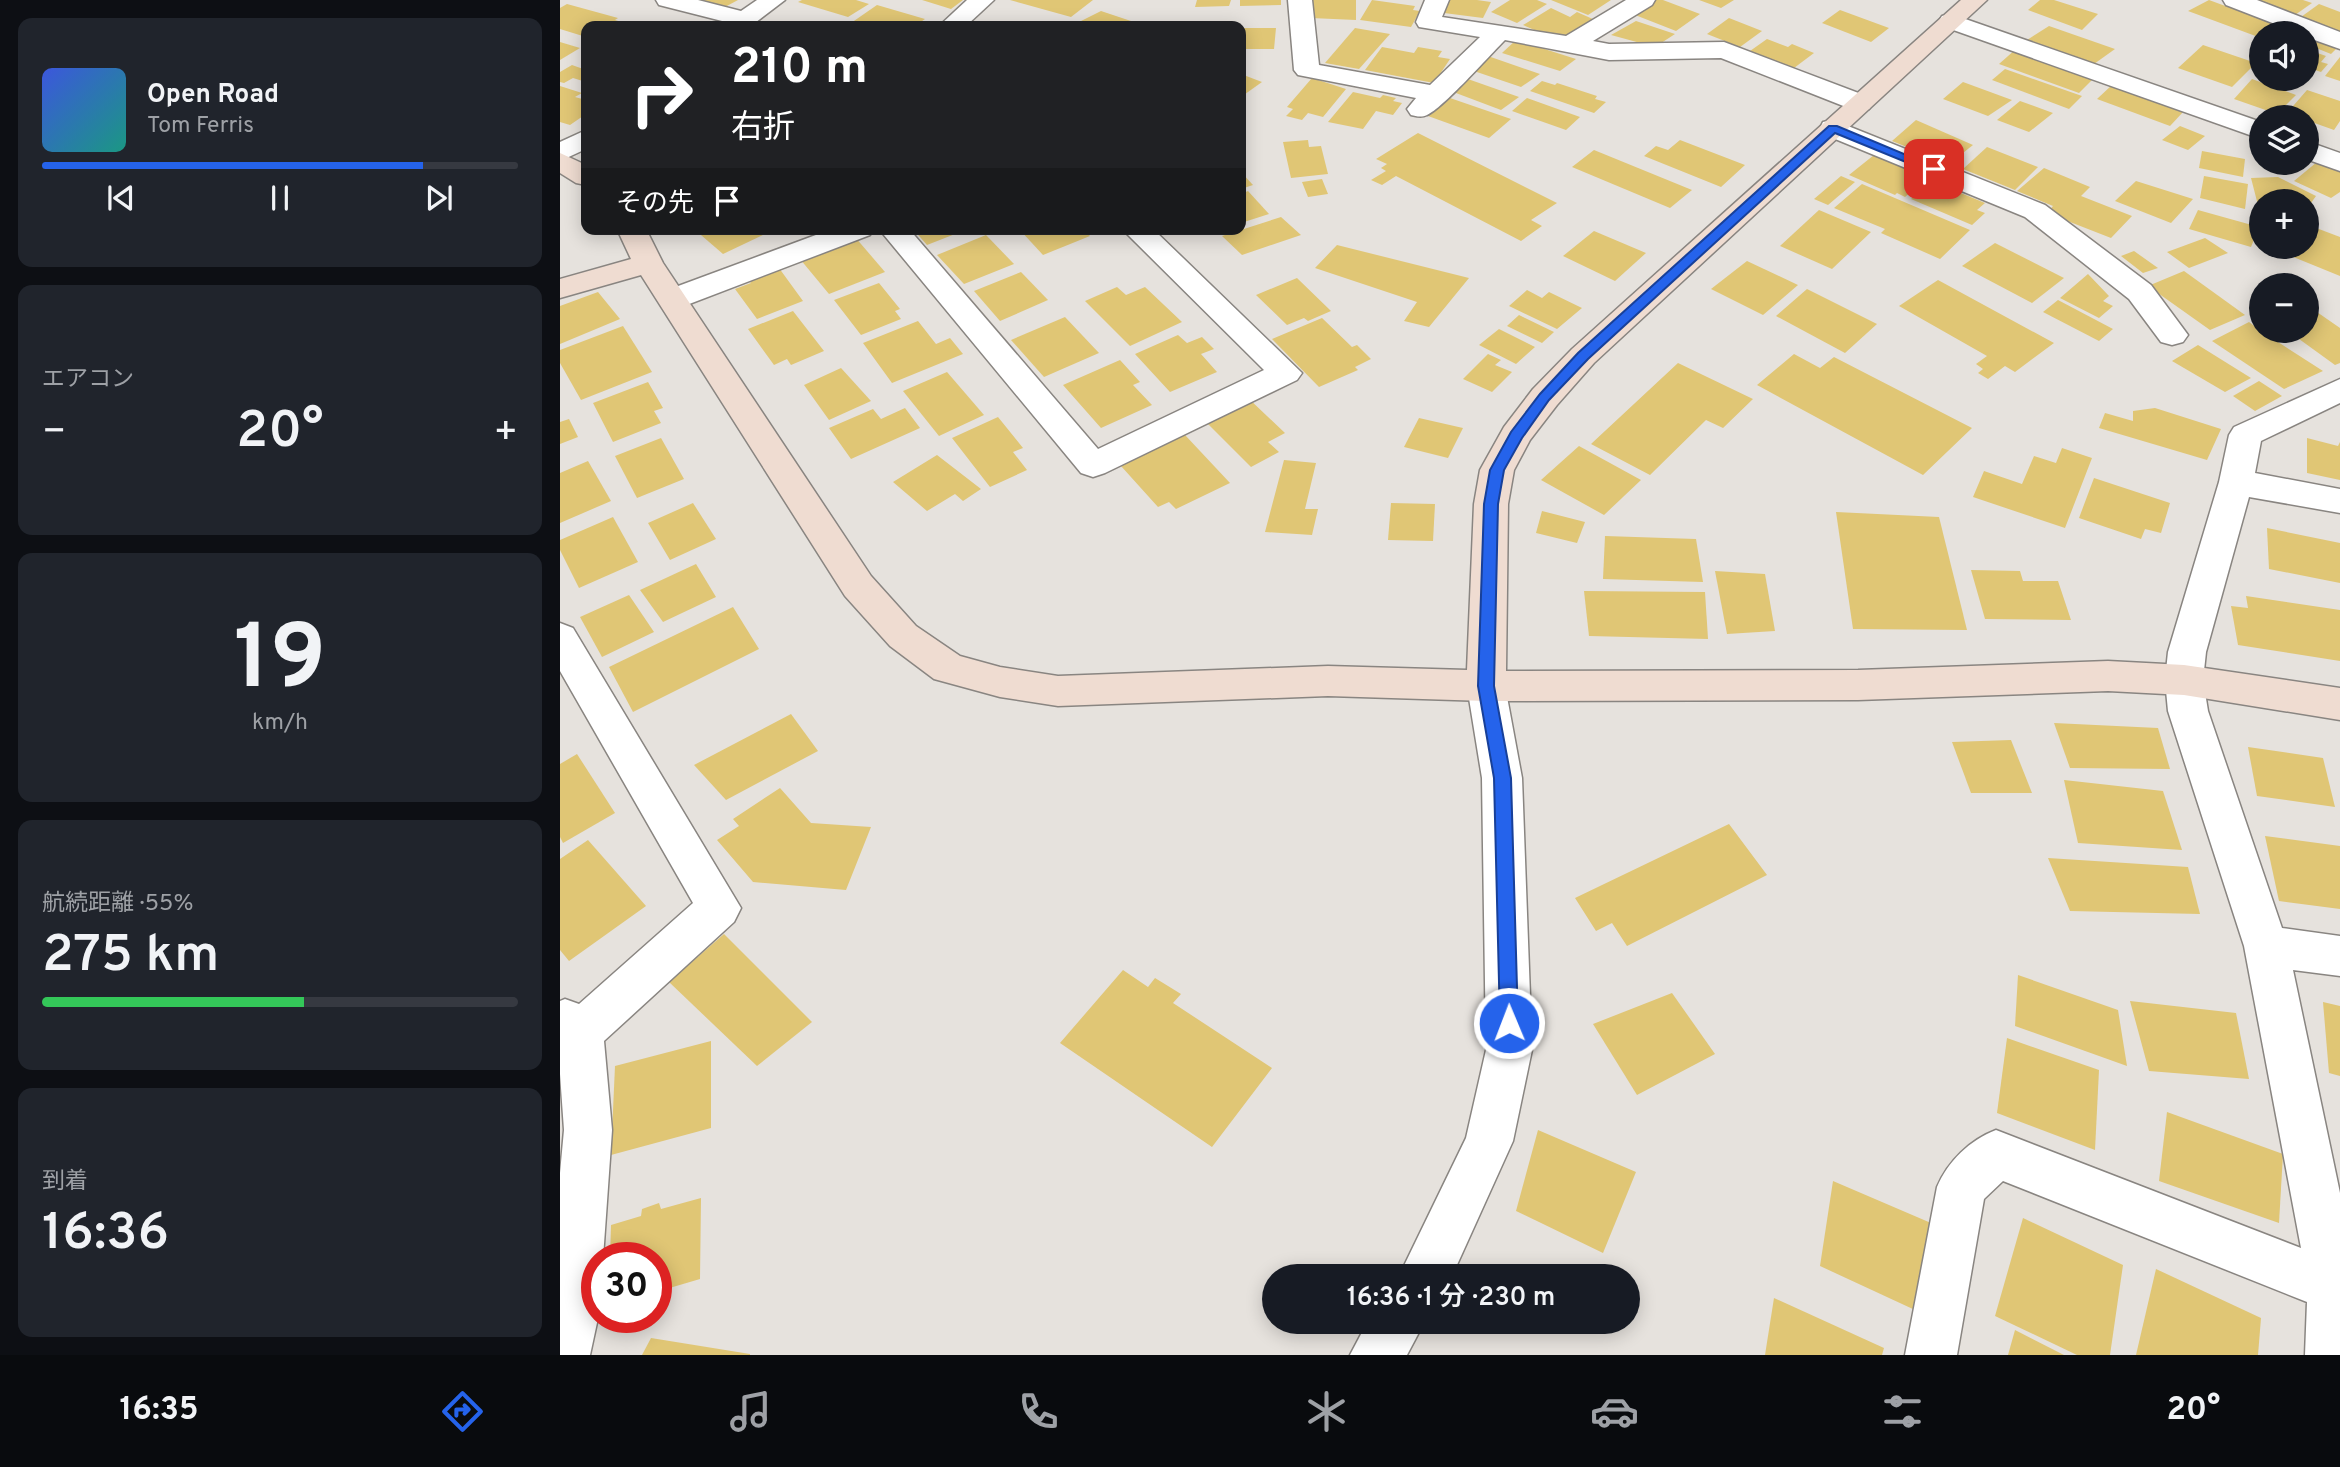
<!DOCTYPE html>
<html lang="ja">
<meta charset="utf-8">
<style>
body{margin:0;font-family:Overpass,"Noto Sans JP",sans-serif;background:#20242c;color:#f1f3f6;height:100vh;display:flex;flex-direction:column;font-size:26px;white-space:nowrap}
*{box-sizing:border-box;margin:0}
p{font-size:23px;color:#9ea1a6}
.icon{flex:none;width:38px;height:38px;fill:none;stroke:currentColor;stroke-width:2;stroke-linecap:round;stroke-linejoin:round}
.map{position:relative;flex:1;overflow:hidden}
.side{display:flex;flex-direction:column;gap:18px;padding:18px;background:#0d0f14;width:560px}
.side>*{flex:none}
.hud{position:absolute;left:21px;top:21px;width:665px;height:214px;border-radius:14px;box-shadow:0 4px 18px #0003;background:#202124;color:#fff;overflow:hidden}
.controls{position:absolute;left:1689px;top:21px;display:grid;gap:14px}
.controls a{display:grid;place-items:center;width:70px;height:70px;border-radius:50%;background:#171b24;box-shadow:0 4px 18px #0003;font-size:35px}
.speed{position:absolute;left:21px;top:1242px;display:flex;gap:14px;font-size:35px;font-weight:700;text-align:center}
.speed>*{display:grid;place-content:center;width:91px;height:91px;border-radius:50%;background:#171b24;box-shadow:0 4px 18px #0003;line-height:1}
.speed .limit{border:10px solid #d22;background:#fff;color:#111}
.pin{position:absolute;display:grid;place-items:center;width:60px;height:60px;color:#fff;margin:-30px;border-radius:14px;box-shadow:0 4px 10px #0006}
.me{position:absolute;width:77px;margin:-38px;rotate:359deg;stroke-linejoin:round;filter:drop-shadow(0 0 5px #0008)}
.turn{display:flex;align-items:center;gap:24px;height:147px;padding:0 35px;font-size:32px}
.turn .icon{width:91px;height:91px;stroke-width:2.5}
.turn b{display:block;font-size:49px;line-height:60px}
.then{display:flex;align-items:center;height:66px;padding:0 35px;background:#0003;gap:14px;font-size:26px}
.big{font-size:52px;font-weight:600;line-height:1.1}
.side .card{flex:1;display:flex;flex-direction:column;justify-content:center;gap:10px;min-width:0;padding:0 24px;border-radius:14px;background:#20242c}
.side .dial{align-items:center;gap:0}
.dial b{font-size:91px;line-height:1}
.song{display:flex;align-items:center;gap:21px}
.cover{width:84px;height:84px;border-radius:10px;background:linear-gradient(135deg,hsl(230 70% 55%),hsl(170 70% 35%))}
.played{height:7px;border-radius:4px;background:linear-gradient(90deg,#2563eb 80%,#363941 80%)}
.keys{display:flex;justify-content:space-around;direction:ltr}
.heat{display:flex;justify-content:space-between;align-items:center;font-size:38px;direction:ltr}
.charge{height:10px;border-radius:5px;background:linear-gradient(90deg,#34c759 55%,#363941 0)}
.trip{position:absolute;left:702px;top:1264px;width:378px;height:70px;border-radius:35px;background:#171b24;box-shadow:0 4px 18px #0003;font-weight:600;line-height:70px;text-align:center}
.tab-bar{display:flex;height:112px;justify-content:space-around;align-items:center;background:#090b0e;color:#9ea1a6}
.tab-bar .icon{width:49px;height:49px}
.tab-bar .active{color:#2563eb}
.tab-bar b{font-size:32px;color:#f1f3f6}
main{display:flex;flex:1;min-height:0}
.map>svg:first-child{display:block}
.building{fill:#e0c675}
.lines{fill:none;stroke-linecap:round;stroke-linejoin:round}
.street-casing{stroke:#898581;stroke-width:3}
.secondary-casing{stroke:#898581;stroke-width:3}
.street{fill:#fff;fill-rule:evenodd}
.secondary{fill:#efdcd1;fill-rule:evenodd}
.route{fill:#2563eb;stroke:#184099;stroke-width:2}
</style>
<main>
<section class="side">
<div class="card">
<div class="song"><i class="cover"></i><div><b>Open Road</b><p>Tom Ferris</p></div></div>
<div class="played"></div>
<div class="keys"><svg class="icon" aria-label="previous" viewBox="0 0 24 24"><path d="M18 5L8 12l10 7zM5 5v14"/></svg><svg class="icon" aria-label="pause" viewBox="0 0 24 24"><path d="M8 5v14M16 5v14"/></svg><svg class="icon" aria-label="next" viewBox="0 0 24 24"><path d="M6 5l10 7-10 7zM19 5v14"/></svg></div>
</div>
<div class="card"><p>エアコン</p>
<div class="heat"><a>−</a><b class="big">20°</b><a>+</a></div>
</div>
<div class="card dial"><b>19</b><p>km/h</p></div>
<div class="card"><p>航続距離 · 55%</p><b class="big">275 km</b><div class="charge"></div></div>
<div class="card"><p>到着</p><b class="big">16:36</b></div>
</section>
<div class="map">
<svg width="1780" height="1355" viewBox="0 0 1780 1355">
<rect width="100%" height="100%" fill="#e6e2dd"/>
<g class="building">
<polygon points="142,0 178,0 165,7"/>
<polygon points="242,0 296,0 309,4 288,17 238,2"/>
<polygon points="362,0 403,0 391,9"/>
<polygon points="450,0 533,0 511,17"/>
<polygon points="637,0 671,0 669,6 635,7"/>
<polygon points="680,0 721,0 721,5 680,6"/>
<polygon points="751,0 796,0 796,20 751,18"/>
<polygon points="812,0 855,6 853,10 860,11 851,27 800,20"/>
<polygon points="888,0 917,0 931,2 923,18 884,13"/>
<polygon points="950,0 977,0 987,4 957,23 931,12"/>
<polygon points="991,0 1051,0 1028,15"/>
<polygon points="1089,0 1103,0 1140,14 1116,31 1070,13"/>
<polygon points="1139,0 1174,0 1161,8"/>
<polygon points="1480,0 1494,0 1538,14 1522,30 1468,10"/>
<polygon points="1649,0 1717,25 1710,33 1701,33 1701,38 1628,11"/>
<polygon points="1695,0 1743,0 1752,3 1735,15"/>
<polygon points="7,4 58,18 55,20 68,24 64,26 26,26 26,37 0,29 0,8"/>
<polygon points="1759,4 1780,12 1780,32 1741,17"/>
<polygon points="317,5 365,19 355,26 304,26 291,23"/>
<polygon points="991,8 1010,17 1017,12 1035,20 1008,36 1001,34 993,38 963,25"/>
<polygon points="1280,10 1329,28 1311,42 1262,23"/>
<polygon points="541,11 574,22 570,24 574,26 511,26"/>
<polygon points="1169,18 1202,31 1180,47 1147,34"/>
<polygon points="1076,21 1115,34 1095,47 1051,35"/>
<polygon points="1489,26 1555,49 1534,64 1467,40"/>
<polygon points="681,28 716,28 714,49 681,49"/>
<polygon points="795,28 830,34 799,69 765,63"/>
<polygon points="1746,33 1779,46 1771,54 1746,44"/>
<polygon points="1207,39 1228,47 1232,44 1254,53 1234,68 1190,51"/>
<polygon points="956,40 1016,59 1000,71 942,53"/>
<polygon points="0,42 20,48 0,60"/>
<polygon points="1643,45 1696,63 1672,87 1618,68"/>
<polygon points="822,47 854,53 858,47 882,51 878,57 890,59 874,83 805,70"/>
<polygon points="1456,49 1535,77 1519,93 1439,64"/>
<polygon points="1746,49 1766,56 1761,62 1768,64 1761,72 1746,67"/>
<polygon points="925,55 980,74 961,87 908,69"/>
<polygon points="1780,57 1780,81 1765,76"/>
<polygon points="12,65 26,70 26,82 13,78 4,83 0,82 0,72"/>
<polygon points="1445,69 1522,96 1509,109 1432,80"/>
<polygon points="681,74 702,82 681,97"/>
<polygon points="752,78 786,89 763,117 748,113 742,120 726,116 733,109 727,107"/>
<polygon points="905,78 959,97 941,110 888,90"/>
<polygon points="1692,79 1736,95 1717,114 1674,99"/>
<polygon points="982,81 995,85 997,83 1037,96 1035,99 1046,102 1034,113 970,91"/>
<polygon points="1403,82 1452,100 1428,116 1383,99"/>
<polygon points="1552,85 1624,111 1610,126 1537,99"/>
<polygon points="0,86 22,93 15,97 26,100 26,114 10,125 0,122"/>
<polygon points="1747,90 1780,101 1780,121 1774,130 1746,120 1746,117 1727,113"/>
<polygon points="793,92 820,98 823,95 836,98 833,101 842,103 833,115 816,111 803,129 768,122"/>
<polygon points="890,98 951,119 929,138 868,116"/>
<polygon points="967,98 1020,117 1006,130 952,111"/>
<polygon points="1460,101 1493,113 1469,132 1437,120"/>
<polygon points="1356,120 1413,145 1389,164 1332,141"/>
<polygon points="1620,126 1645,136 1628,150 1602,140"/>
<polygon points="858,133 997,203 971,220 982,226 961,241 836,176 822,185 811,180 826,171 821,168 827,164 816,159"/>
<polygon points="748,140 749,147 761,146 768,174 731,178 723,142"/>
<polygon points="1120,140 1185,165 1161,187 1084,156 1096,146 1108,150"/>
<polygon points="1427,147 1478,167 1455,190 1403,169"/>
<polygon points="1034,150 1132,190 1110,208 1012,167"/>
<polygon points="1642,151 1685,159 1683,177 1639,168"/>
<polygon points="1314,155 1360,175 1354,180 1361,183 1345,197 1337,193 1335,195 1289,175"/>
<polygon points="1757,162 1780,172 1780,192 1771,198 1734,181"/>
<polygon points="1484,168 1530,187 1521,196 1572,216 1551,238 1487,213 1493,206 1457,191"/>
<polygon points="681,172 693,185 681,189"/>
<polygon points="1281,176 1295,182 1268,205 1254,199"/>
<polygon points="1644,176 1688,184 1685,209 1640,198"/>
<polygon points="1718,177 1756,196 1746,210 1746,201 1701,201 1700,213 1691,178"/>
<polygon points="762,179 768,194 748,197 742,182"/>
<polygon points="1372,181 1425,203 1417,210 1425,213 1412,225 1351,199"/>
<polygon points="1576,181 1633,199 1611,223 1555,201"/>
<polygon points="1302,184 1410,230 1380,259 1321,233 1325,229 1274,208"/>
<polygon points="688,191 709,214 681,223 681,194"/>
<polygon points="1259,210 1311,232 1272,269 1220,246"/>
<polygon points="1638,210 1699,227 1691,247 1629,229"/>
<polygon points="721,217 741,235 682,255 662,236"/>
<polygon points="1751,226 1780,237 1780,276 1726,254 1733,247 1746,247 1746,231"/>
<polygon points="134,229 200,229 205,234 163,254"/>
<polygon points="353,229 408,229 367,245"/>
<polygon points="459,229 523,229 530,236 483,255"/>
<polygon points="1034,231 1086,253 1055,281 1003,256"/>
<polygon points="426,235 454,264 404,284 377,255"/>
<polygon points="295,237 325,272 269,294 240,259"/>
<polygon points="1645,238 1668,253 1629,268 1607,252"/>
<polygon points="1435,243 1504,278 1472,303 1402,266"/>
<polygon points="777,245 909,278 869,327 844,321 857,302 755,268"/>
<polygon points="1574,251 1598,268 1583,273 1561,256"/>
<polygon points="1187,261 1238,285 1203,315 1151,289"/>
<polygon points="219,268 243,301 197,319 175,289 191,283 188,280"/>
<polygon points="1624,271 1685,315 1650,330 1588,286"/>
<polygon points="461,272 488,300 440,321 414,291"/>
<polygon points="1528,274 1549,296 1543,301 1553,306 1539,318 1500,298"/>
<polygon points="737,278 771,311 748,321 744,318 727,325 696,295"/>
<polygon points="1378,280 1494,343 1455,372 1445,366 1428,379 1418,373 1423,369 1416,364 1427,356 1339,306"/>
<polygon points="319,283 340,309 335,311 341,319 301,335 274,300"/>
<polygon points="557,287 566,295 585,287 622,322 570,346 525,301"/>
<polygon points="1247,289 1317,324 1285,353 1216,316"/>
<polygon points="967,290 982,298 989,292 1022,308 997,329 949,306"/>
<polygon points="38,292 60,319 0,344 0,306"/>
<polygon points="1498,300 1553,329 1539,341 1483,312"/>
<polygon points="1754,310 1780,328 1780,363 1775,365 1728,331 1746,331 1746,313"/>
<polygon points="233,311 264,351 231,365 227,359 214,365 188,329"/>
<polygon points="959,315 994,332 982,343 947,326"/>
<polygon points="505,317 539,353 484,377 451,340"/>
<polygon points="762,318 792,347 797,345 811,359 795,367 798,370 759,387 712,339"/>
<polygon points="358,321 376,344 390,338 403,354 332,383 303,343"/>
<polygon points="1689,322 1701,331 1763,371 1724,389 1652,341"/>
<polygon points="63,326 92,372 21,400 0,363 0,350"/>
<polygon points="939,329 975,347 956,364 919,345"/>
<polygon points="618,335 627,343 642,337 654,349 641,354 657,372 610,392 575,354"/>
<polygon points="1638,345 1691,378 1665,392 1612,361"/>
<polygon points="928,354 941,360 935,365 952,372 932,392 903,379"/>
<polygon points="1234,354 1260,368 1274,357 1412,428 1363,475 1197,385"/>
<polygon points="560,360 580,382 573,385 592,405 541,428 503,385"/>
<polygon points="1118,363 1193,399 1163,428 1146,420 1090,475 1031,444"/>
<polygon points="281,368 311,401 269,420 244,385"/>
<polygon points="387,372 424,415 379,436 343,391"/>
<polygon points="1699,381 1722,396 1695,411 1673,396"/>
<polygon points="88,382 103,408 94,411 101,423 53,442 33,403"/>
<polygon points="687,397 725,433 708,442 719,452 691,467 643,419"/>
<polygon points="345,408 360,428 291,459 269,428 313,409 321,419"/>
<polygon points="1595,408 1661,429 1647,460 1539,428 1545,413 1573,421 1573,411"/>
<polygon points="438,417 463,448 453,452 467,470 430,487 392,438"/>
<polygon points="859,418 903,428 888,458 844,447"/>
<polygon points="9,419 18,437 0,444 0,422"/>
<polygon points="625,435 670,483 616,509 609,502 598,507 561,466"/>
<polygon points="101,438 124,479 77,498 55,456"/>
<polygon points="1747,438 1778,446 1780,442 1780,480 1747,473"/>
<polygon points="1019,446 1081,480 1044,515 981,480"/>
<polygon points="1502,448 1532,458 1505,528 1413,497 1424,471 1462,484 1474,456 1496,463"/>
<polygon points="377,455 421,489 403,501 395,494 367,511 333,482"/>
<polygon points="724,460 756,463 745,509 758,509 752,535 705,532"/>
<polygon points="28,461 51,501 0,523 0,473"/>
<polygon points="1534,478 1610,503 1601,533 1585,529 1581,539 1519,518"/>
<polygon points="133,503 156,539 110,560 88,523"/>
<polygon points="831,503 875,504 873,541 828,540"/>
<polygon points="982,511 1025,522 1017,543 976,533"/>
<polygon points="1276,512 1379,517 1407,630 1293,629"/>
<polygon points="53,517 78,562 19,588 0,550 0,540"/>
<polygon points="1707,528 1780,543 1780,583 1709,569"/>
<polygon points="1045,536 1136,539 1143,582 1043,579"/>
<polygon points="136,564 156,597 103,622 80,590"/>
<polygon points="1411,570 1460,571 1463,581 1498,581 1511,620 1425,619"/>
<polygon points="1155,571 1205,574 1215,631 1167,634"/>
<polygon points="1024,591 1145,592 1148,639 1029,636"/>
<polygon points="69,595 94,632 42,657 20,617"/>
<polygon points="1686,596 1780,610 1780,661 1678,645 1671,606 1688,608"/>
<polygon points="173,607 199,649 73,712 49,667"/>
<polygon points="231,714 258,751 166,800 134,765"/>
<polygon points="1494,723 1598,728 1610,769 1510,768"/>
<polygon points="1451,740 1472,793 1411,793 1392,742"/>
<polygon points="1688,747 1763,758 1775,807 1697,796"/>
<polygon points="17,754 55,813 3,843 0,837 0,764"/>
<polygon points="1504,780 1603,791 1622,850 1518,843"/>
<polygon points="220,788 251,823 311,827 286,890 193,882 157,840 179,826 173,819"/>
<polygon points="1169,824 1207,875 1067,946 1052,923 1036,931 1015,898"/>
<polygon points="1705,836 1780,846 1780,909 1719,901"/>
<polygon points="28,840 86,906 9,961 0,950 0,859"/>
<polygon points="1488,858 1628,867 1640,914 1510,911"/>
<polygon points="164,934 252,1022 197,1066 109,982"/>
<polygon points="563,970 588,987 595,978 621,994 613,1003 712,1068 652,1147 500,1043"/>
<polygon points="1458,975 1558,1010 1567,1066 1455,1026"/>
<polygon points="1112,993 1155,1054 1077,1095 1033,1024"/>
<polygon points="1570,1001 1676,1013 1689,1079 1589,1071"/>
<polygon points="1763,1002 1780,1006 1780,1076 1769,1073"/>
<polygon points="1447,1038 1539,1070 1535,1150 1437,1113"/>
<polygon points="151,1041 151,1128 51,1155 55,1066"/>
<polygon points="1607,1112 1723,1154 1719,1223 1599,1181"/>
<polygon points="978,1130 1076,1172 1043,1253 956,1211"/>
<polygon points="1273,1181 1378,1226 1355,1310 1260,1266"/>
<polygon points="141,1198 140,1279 96,1292 96,1258 50,1258 51,1225 81,1216 82,1209 99,1203 101,1209"/>
<polygon points="1463,1218 1563,1265 1550,1355 1517,1355 1435,1316"/>
<polygon points="1596,1269 1701,1318 1698,1355 1576,1355"/>
<polygon points="1214,1298 1324,1348 1322,1355 1205,1355"/>
<polygon points="1455,1330 1504,1355 1448,1355"/>
<polygon points="91,1338 190,1354 190,1355 82,1355"/>
</g>
<g class="lines">
<defs>
<g id="street">
<polygon points="96,0 138,0 181,11 197,0 225,0 191,26 163,26 166,22 99,5"/>
<polygon points="407,0 434,0 406,26 379,26"/>
<path d="M728,0H752L759,65L870,85L920,37L859,27L856,22L865,0H889L882,17L1006,36L1066,0H1095L1092,5L1033,41L1049,44L1164,42L1309,97L1313,103L1309,109L1300,111L1291,109L1161,58L1049,60L945,40C930,55 882,109 867,115C861,118 856,116 851,115L847,109L856,98L738,75L734,70Z"/>
<polygon points="1663,0 1697,0 1780,32 1780,49 1746,37 1746,33 1738,33 1666,5"/>
<polygon points="1391,14 1701,122 1701,139 1382,26 1379,21 1382,16"/>
<polygon points="1273,120 1485,205 1591,285 1628,335 1623,342 1612,345 1601,342 1569,299 1465,217 1263,134 1260,128 1263,122"/>
<polygon points="26,130 26,149 0,161 0,142"/>
<polygon points="1746,141 1780,153 1780,171 1746,159"/>
<polygon points="272,229 314,229 310,235 124,306 113,309 102,306 98,299 102,292"/>
<polygon points="319,229 349,229 538,449 704,370 562,229 593,229 742,373 737,380 545,473 533,477 521,473"/>
<path d="M1780,379V403L1701,441L1695,473L1780,489V513L1689,497L1646,652L1643,680L1648,711L1722,928L1780,936V976L1733,970L1780,1193V1355H1745L1747,1302L1443,1181L1424,1199L1397,1355H1345L1377,1187C1388,1161 1410,1140 1436,1130L1741,1248L1684,946L1608,711L1605,680L1608,652L1659,482L1669,435L1674,427Z"/>
<polygon points="0,623 13,628 181,908 174,922 44,1041 52,1130 43,1258 37,1258 38,1318 30,1355 0,1355 0,1173 4,1130 0,1074 0,1001 5,999 19,1004 133,903 0,671"/>
<polygon points="926,671 940,675 945,686 962,778 972,1050 953,1141 892,1276 839,1276 906,1138 926,1050 922,778 907,686 912,675"/>
<polygon points="808,1321 865,1321 847,1355 790,1355"/>
</g>
<g id="secondary">
<polygon points="1401,0 1427,0 1034,363 997,405 970,440 954,470 948,504 946,671 1298,670 1548,661 1624,665 1780,688 1780,720 1624,695 1548,691 1298,700 926,701 768,696 498,706 440,697 374,679 330,646 285,596 81,275 0,298 0,279 71,259 57,229 86,229 103,263 311,576 356,626 400,656 440,667 498,676 768,666 907,670 914,504 920,470 944,427 973,389 1012,349"/>
<polygon points="0,153 26,165 26,185 16,183 0,173"/>
</g>
</defs>
<use href="#street" class="street-casing"/>
<use href="#secondary" class="secondary-casing"/>
<use href="#street" class="street"/>
<use href="#secondary" class="secondary"/>
</g>
<polygon class="route" points="1269,126 1277,126 1380,169 1370,172 1275,133 1028,359 989,400 962,438 944,470 938,504 934,686 951,778 958,1023 956,1029 949,1032 942,1029 940,1023 934,778 918,686 924,504 930,470 951,432 980,394 1018,353"/>
</svg>
<div class="controls">
<a><svg class="icon" aria-label="sound" viewBox="0 0 24 24"><path d="M4 9h4l5-4v14l-5-4H4zM17 9q2 3 0 6"/></svg></a>
<a><svg class="icon" aria-label="layers" viewBox="0 0 24 24"><path d="M12 4l9 5-9 5-9-5zM3 14l9 5 9-5"/></svg></a>
<a>+</a>
<a>−</a>
</div>
<div class="speed"><div class="limit">30</div></div>
<div class="pin" style="left:1374px;top:169px;background:#d93025"><svg class="icon" aria-label="arrive" viewBox="0 0 24 24"><path d="M6 21V4h12l-3 4 3 4H6"/></svg></div>
<svg class="me" style="left:949px;top:1023px" viewBox="-20 -20 40 40"><circle r="17" fill="#2563eb" stroke="#fff" stroke-width="3"/><path d="M0-11L8 9 0 5-8 9z" fill="#fff"/></svg>
<div class="trip">16:36 · 1 分 · 230 m</div>
<div class="hud">
<div class="turn"><svg class="icon" aria-label="right" viewBox="0 0 24 24"><path d="M7 20v-9h11M14 6l5 5-5 5"/></svg><div><b>210 m</b>右折</div></div>
<div class="then">その先<svg class="icon" aria-label="arrive" viewBox="0 0 24 24"><path d="M6 21V4h12l-3 4 3 4H6"/></svg></div>
</div>
</div>
</main>
<nav class="tab-bar">
<b>16:35</b>
<svg class="icon active" aria-label="directions" viewBox="0 0 24 24"><path d="M12 3l9 9-9 9-9-9zM9 14v-3h6M13 9l2 2-2 2"/></svg>
<svg class="icon" aria-label="music" viewBox="0 0 24 24"><path d="M9 18V5l10-2v13"/><circle cx="6" cy="18" r="3"/><circle cx="16" cy="16" r="3"/></svg>
<svg class="icon" aria-label="phone" viewBox="0 0 24 24"><path d="M5 4h4l2 5-3 2q2 4 5 5l2-3 5 2v4C11 20 4 13 5 4z"/></svg>
<svg class="icon" aria-label="climate" viewBox="0 0 24 24"><path d="M12 3v18M4 7l16 10M4 17L20 7"/></svg>
<svg class="icon" aria-label="car" viewBox="0 0 24 24"><path d="M5 17H2v-5l4-1 3-4h7l3 4 3 1v5h-3M9 17h6M6 11h13"/><circle cx="7" cy="17" r="2"/><circle cx="17" cy="17" r="2"/></svg>
<svg class="icon" aria-label="filters" viewBox="0 0 24 24"><path d="M4 7h16M4 17h16"/><circle cx="9" cy="7" r="2"/><circle cx="15" cy="17" r="2"/></svg>
<b>20°</b>
</nav>
